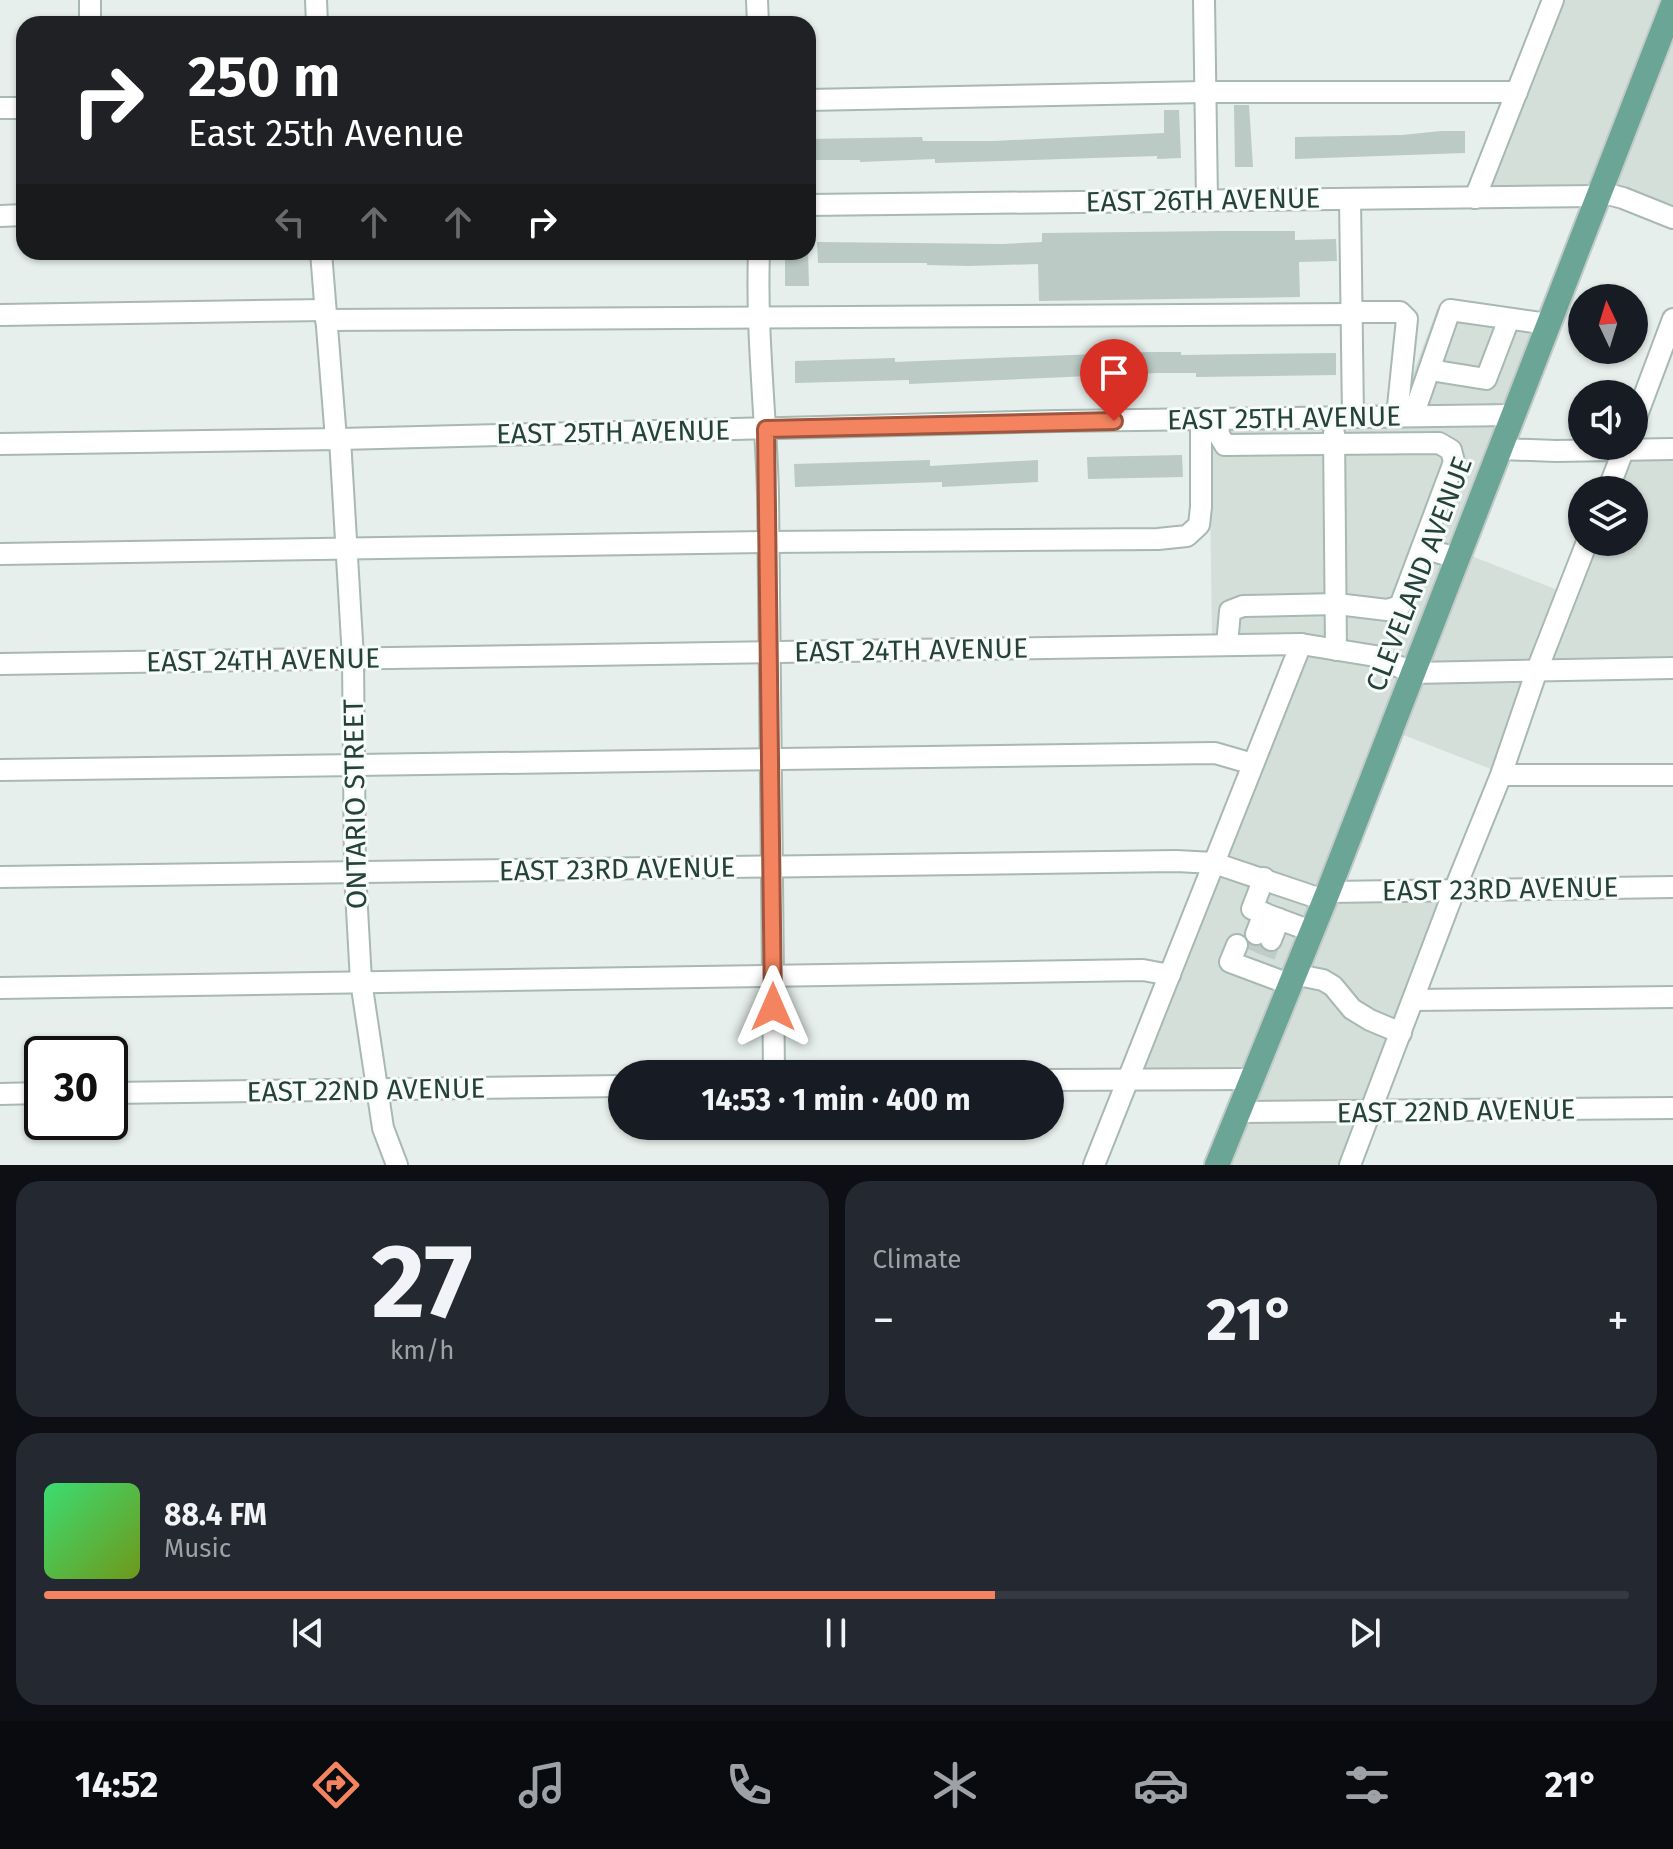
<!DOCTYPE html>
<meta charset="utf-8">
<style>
body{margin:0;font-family:"Fira Sans",sans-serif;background:#242831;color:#f1f3f6;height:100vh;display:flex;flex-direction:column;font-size:30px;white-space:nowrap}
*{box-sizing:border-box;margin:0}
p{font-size:26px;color:#9ea1a6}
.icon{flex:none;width:44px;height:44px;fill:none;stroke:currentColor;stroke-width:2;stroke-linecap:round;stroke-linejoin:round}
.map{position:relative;height:1165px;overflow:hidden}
.sheet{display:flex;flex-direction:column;gap:16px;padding:16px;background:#0d0f14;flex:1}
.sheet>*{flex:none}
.hud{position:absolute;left:16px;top:16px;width:800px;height:244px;border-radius:24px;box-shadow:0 2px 6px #0004;background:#202124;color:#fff;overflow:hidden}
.needle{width:52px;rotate:356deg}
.fabs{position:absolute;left:1568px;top:284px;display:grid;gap:16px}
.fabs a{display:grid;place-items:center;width:80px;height:80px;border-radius:50%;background:#171b24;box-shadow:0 2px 6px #0004;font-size:40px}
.speed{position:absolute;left:24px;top:1036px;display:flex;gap:16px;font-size:40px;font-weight:700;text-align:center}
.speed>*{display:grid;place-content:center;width:104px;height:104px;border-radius:50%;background:#171b24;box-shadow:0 2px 6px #0004;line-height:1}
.speed .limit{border:4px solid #111;border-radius:12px;background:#fff;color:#111}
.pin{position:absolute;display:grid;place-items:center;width:68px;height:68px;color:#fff;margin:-82px -34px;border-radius:50% 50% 50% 0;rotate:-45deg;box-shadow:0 0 8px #0007}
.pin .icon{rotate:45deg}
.me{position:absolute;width:88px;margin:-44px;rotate:0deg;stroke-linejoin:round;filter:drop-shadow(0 0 6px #0008)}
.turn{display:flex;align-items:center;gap:28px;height:168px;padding:0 40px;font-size:36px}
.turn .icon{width:104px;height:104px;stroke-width:2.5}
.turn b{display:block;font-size:56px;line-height:68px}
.lanes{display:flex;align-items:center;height:76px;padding:0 40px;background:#0003;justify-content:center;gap:40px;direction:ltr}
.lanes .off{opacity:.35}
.big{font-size:60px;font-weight:700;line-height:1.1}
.sheet .tile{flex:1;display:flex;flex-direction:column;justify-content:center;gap:12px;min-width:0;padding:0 28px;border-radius:24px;background:#242831}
.sheet .dial{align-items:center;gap:0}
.dial b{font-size:104px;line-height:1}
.song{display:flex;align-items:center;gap:24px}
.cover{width:96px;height:96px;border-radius:12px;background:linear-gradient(135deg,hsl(140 70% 55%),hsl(80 70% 35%))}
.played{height:8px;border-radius:4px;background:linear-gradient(90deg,#f4845f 60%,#363941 60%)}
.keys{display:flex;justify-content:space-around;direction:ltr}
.heat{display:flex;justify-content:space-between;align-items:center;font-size:44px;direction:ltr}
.sheet .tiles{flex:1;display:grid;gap:16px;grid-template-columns:1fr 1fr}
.tile:last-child{grid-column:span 2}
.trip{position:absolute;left:608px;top:1060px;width:456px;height:80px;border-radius:40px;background:#171b24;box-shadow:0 2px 6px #0004;font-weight:700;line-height:80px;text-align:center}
.tabs{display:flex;height:128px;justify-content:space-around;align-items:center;background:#090b0e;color:#9ea1a6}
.tabs .icon{width:56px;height:56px}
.tabs .active{color:#f4845f}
.tabs b{font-size:36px;color:#f1f3f6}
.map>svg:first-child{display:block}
.built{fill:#d4dfda}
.building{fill:#bbcac4}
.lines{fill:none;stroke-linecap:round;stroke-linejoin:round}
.minor-tunnel{stroke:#bfccc8;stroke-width:20;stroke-dasharray:20 10;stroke-linecap:butt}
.minor-casing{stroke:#a8b8b2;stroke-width:24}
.major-casing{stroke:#c2cac8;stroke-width:28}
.minor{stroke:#fff;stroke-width:20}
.major{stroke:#6aa596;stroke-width:24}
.route-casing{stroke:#9f563e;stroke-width:20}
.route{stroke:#f4845f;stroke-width:14}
.labels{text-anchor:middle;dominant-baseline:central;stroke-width:6;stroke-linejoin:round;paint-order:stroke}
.street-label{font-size:28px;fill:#24423a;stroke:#f7fbf9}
</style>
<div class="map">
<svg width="1673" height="1165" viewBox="0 0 1673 1165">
<rect width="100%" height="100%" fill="#e6efeb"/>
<g class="built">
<polygon points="1550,0 1673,0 1673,214 1598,188 1471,204"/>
<polygon points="1437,309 1533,313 1550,318 1459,551 1568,594 1589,542 1634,542 1634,490 1609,490 1626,447 1673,447 1673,667 1541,669 1501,773 1388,729 1328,886 1455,887 1345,1165 1219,1165 1254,1080 1126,1078 1297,640 1212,640 1209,415 1356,413 1357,404 1402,403"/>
</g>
<g class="building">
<polygon points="1234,105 1249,105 1253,167 1235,167"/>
<polygon points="1164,110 1179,110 1181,158 1157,159 1157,156 935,163 935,159 860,162 860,160 808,160 808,139 922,137 923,141 994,141 1164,133"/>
<polygon points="1441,131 1465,131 1465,153 1295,159 1295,137 1402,135"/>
<polygon points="1221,231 1295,231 1295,240 1336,239 1337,261 1299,262 1300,297 1039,301 1038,264 968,266 927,265 927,263 818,263 817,242 1003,244 1042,242 1042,233"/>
<polygon points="785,252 808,252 809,286 785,286"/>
<polygon points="1147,352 1181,352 1181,355 1336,353 1336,375 1196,377 1196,373 1158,373 909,384 909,380 795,383 795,361 895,358 895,362"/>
<polygon points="1182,455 1183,477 1088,479 1087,457"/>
<polygon points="930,460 930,466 1038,460 1038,482 942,487 942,482 795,487 794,464"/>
</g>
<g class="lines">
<g class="minor-tunnel">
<polyline points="1250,950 1256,934"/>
<polyline points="1265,956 1271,940"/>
</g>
<defs>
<g id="minor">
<polyline points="90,0 90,24"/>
<polyline points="316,0 317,24"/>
<polyline points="757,0 758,24"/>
<polyline points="1204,0 1207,200"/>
<polyline points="808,100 1205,92 1517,92"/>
<polyline points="0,108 24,108"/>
<polyline points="1600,192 1623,198 1673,218"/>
<polyline points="1475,198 1553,0"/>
<polyline points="1350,199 1353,417"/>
<polyline points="808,205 1598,196"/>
<polyline points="0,216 24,215"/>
<polyline points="321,252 336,439"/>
<path d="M759,252C756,333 766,414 768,495L774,1074"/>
<polyline points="1353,312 1400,312 1407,319 1397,416"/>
<polyline points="0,315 325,310"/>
<polyline points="326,320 1353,314"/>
<polyline points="1430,370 1486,379 1509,319"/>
<polyline points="1413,416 1450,310 1548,324"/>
<polyline points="1218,419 1219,435 1225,445 1439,443 1451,450 1454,462 1400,606 1387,610 1337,604 1243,606 1230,611 1227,645"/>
<polyline points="1634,423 1673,319"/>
<polyline points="1334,433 1336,650"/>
<polyline points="340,439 353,658 355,873 361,981 383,1128 397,1165"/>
<polyline points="0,444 340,439 1057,421 1513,415"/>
<polyline points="1500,449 1556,451 1673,449"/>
<polyline points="1608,490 1625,446"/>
<polyline points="1422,548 1457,558"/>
<polyline points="0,554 768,542 1158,539 1187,536 1199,525 1201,507 1201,419"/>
<polyline points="0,664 1301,644 1375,656 1413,673 1673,668"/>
<polyline points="0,770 1215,753 1253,764"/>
<polyline points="1501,775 1673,775"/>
<polyline points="0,877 1176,861 1214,863 1324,900"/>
<polyline points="1264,878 1252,909 1311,931"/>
<polyline points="1328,892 1673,887"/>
<polyline points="1256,934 1264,913"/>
<polyline points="1271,940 1279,919"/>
<polyline points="1237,945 1230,962 1289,984"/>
<polyline points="1293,974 1323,980 1333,986 1352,1009 1370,1020 1401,1033"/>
<polyline points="0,988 1143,970 1170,975"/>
<polyline points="1413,1000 1673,997"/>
<polyline points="1050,1080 1251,1079"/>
<polyline points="110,1093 622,1086"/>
<polyline points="0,1094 42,1093"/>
<polyline points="1238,1112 1673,1108"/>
<polyline points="1094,1165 1301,644"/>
<polyline points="1350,1165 1454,891 1501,775 1537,670 1587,542"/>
</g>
<polyline id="major" points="1217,1165 1328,892 1673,4"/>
</defs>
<use href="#minor" class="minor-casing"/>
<use href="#major" class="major-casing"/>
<use href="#minor" class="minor"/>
<use href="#major" class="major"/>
</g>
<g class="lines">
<defs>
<polyline id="route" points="773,1007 766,429 1114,421"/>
</defs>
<use href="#route" class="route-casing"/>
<use href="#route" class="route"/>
</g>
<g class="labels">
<g class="street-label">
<text transform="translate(1203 200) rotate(-1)">EAST 26TH AVENUE</text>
<text transform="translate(1284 418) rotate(-1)">EAST 25TH AVENUE</text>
<text transform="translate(613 432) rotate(-1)">EAST 25TH AVENUE</text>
<text transform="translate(1419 574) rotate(-69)">CLEVELAND AVENUE</text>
<text transform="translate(911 650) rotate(-1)">EAST 24TH AVENUE</text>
<text transform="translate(263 660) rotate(-1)">EAST 24TH AVENUE</text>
<text transform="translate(355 804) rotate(-91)">ONTARIO STREET</text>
<text transform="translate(617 869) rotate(-1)">EAST 23RD AVENUE</text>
<text transform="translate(1500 889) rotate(-1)">EAST 23RD AVENUE</text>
<text transform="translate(366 1090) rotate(-1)">EAST 22ND AVENUE</text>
<text transform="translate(1456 1111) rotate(-1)">EAST 22ND AVENUE</text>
</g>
</g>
</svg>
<div class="fabs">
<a><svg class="needle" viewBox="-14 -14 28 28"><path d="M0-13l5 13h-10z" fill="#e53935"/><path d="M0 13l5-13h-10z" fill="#9ea1a6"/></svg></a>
<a><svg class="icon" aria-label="sound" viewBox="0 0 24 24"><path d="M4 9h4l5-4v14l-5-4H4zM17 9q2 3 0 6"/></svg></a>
<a><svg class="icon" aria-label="layers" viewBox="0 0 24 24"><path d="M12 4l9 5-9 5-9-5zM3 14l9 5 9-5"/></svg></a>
</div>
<div class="speed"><div class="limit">30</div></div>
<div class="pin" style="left:1114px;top:421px;background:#d93025"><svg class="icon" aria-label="arrive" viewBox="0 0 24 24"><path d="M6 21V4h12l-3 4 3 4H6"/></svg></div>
<svg class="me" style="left:773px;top:1007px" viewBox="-20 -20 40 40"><path d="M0-17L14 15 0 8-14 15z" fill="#f4845f" stroke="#fff" stroke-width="4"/></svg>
<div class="trip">14:53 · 1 min · 400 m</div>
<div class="hud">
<div class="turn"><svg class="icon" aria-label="right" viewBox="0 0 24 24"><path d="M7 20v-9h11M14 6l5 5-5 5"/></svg><div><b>250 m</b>East 25th Avenue</div></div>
<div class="lanes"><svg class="icon off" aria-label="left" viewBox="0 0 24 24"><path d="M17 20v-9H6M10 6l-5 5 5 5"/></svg><svg class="icon off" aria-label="ahead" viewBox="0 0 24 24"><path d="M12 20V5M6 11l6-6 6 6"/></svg><svg class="icon off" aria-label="ahead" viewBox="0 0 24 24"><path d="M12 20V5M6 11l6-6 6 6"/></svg><svg class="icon" aria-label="right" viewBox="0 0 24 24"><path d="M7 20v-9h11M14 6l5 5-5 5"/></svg></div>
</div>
</div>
<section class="sheet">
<div class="tiles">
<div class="tile dial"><b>27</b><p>km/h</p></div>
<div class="tile"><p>Climate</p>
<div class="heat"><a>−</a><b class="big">21°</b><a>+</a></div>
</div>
<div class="tile">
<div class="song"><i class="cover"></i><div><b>88.4 FM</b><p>Music</p></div></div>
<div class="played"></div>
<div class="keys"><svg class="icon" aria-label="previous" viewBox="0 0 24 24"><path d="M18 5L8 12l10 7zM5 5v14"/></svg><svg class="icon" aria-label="pause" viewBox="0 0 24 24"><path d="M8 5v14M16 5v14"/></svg><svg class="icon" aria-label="next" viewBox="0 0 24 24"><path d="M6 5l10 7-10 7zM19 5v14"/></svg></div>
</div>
</div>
</section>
<nav class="tabs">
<b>14:52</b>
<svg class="icon active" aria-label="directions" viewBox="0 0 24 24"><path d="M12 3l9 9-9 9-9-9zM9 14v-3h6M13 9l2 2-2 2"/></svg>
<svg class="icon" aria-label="music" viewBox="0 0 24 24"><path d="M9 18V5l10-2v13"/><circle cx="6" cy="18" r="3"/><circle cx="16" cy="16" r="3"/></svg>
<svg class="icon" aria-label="phone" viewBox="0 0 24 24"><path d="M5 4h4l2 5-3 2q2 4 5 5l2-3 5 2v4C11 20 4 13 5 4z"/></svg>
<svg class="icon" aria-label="climate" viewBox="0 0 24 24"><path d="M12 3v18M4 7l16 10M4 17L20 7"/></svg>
<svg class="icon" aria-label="car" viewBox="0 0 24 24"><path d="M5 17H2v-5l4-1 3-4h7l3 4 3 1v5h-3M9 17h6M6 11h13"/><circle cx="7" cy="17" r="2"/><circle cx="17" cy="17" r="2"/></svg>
<svg class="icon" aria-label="filters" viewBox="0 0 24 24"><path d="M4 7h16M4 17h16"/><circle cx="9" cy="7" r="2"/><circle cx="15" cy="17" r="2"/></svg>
<b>21°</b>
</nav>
